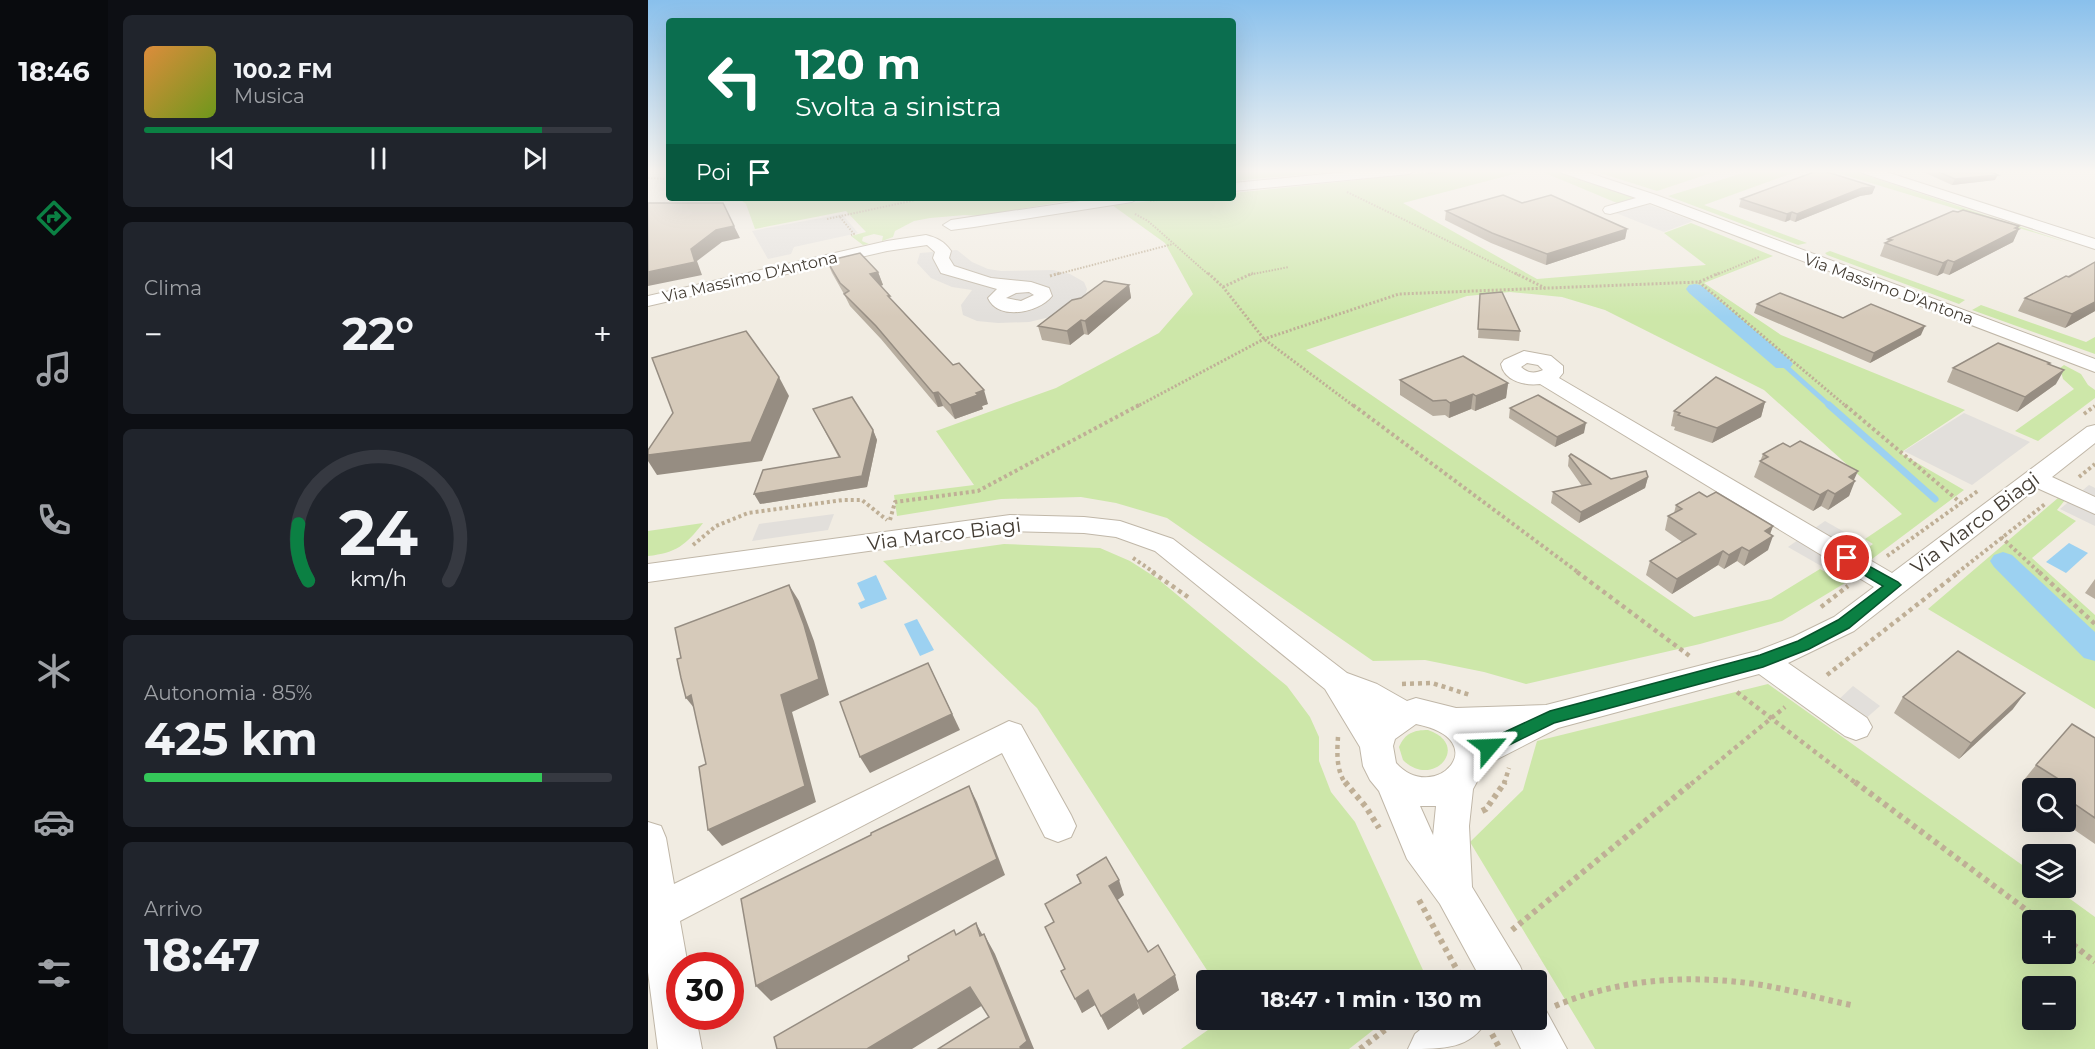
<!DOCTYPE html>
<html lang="it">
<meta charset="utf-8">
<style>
body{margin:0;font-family:Montserrat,sans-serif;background:#20242c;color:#f1f3f6;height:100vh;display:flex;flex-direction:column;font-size:22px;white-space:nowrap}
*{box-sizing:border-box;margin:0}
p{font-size:20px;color:#9ea1a6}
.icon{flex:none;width:33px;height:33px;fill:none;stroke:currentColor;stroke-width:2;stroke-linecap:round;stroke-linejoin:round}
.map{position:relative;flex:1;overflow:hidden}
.side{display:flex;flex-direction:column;gap:15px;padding:15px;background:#0d0f14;width:540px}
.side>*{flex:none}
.banner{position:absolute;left:18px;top:18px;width:570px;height:183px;border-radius:6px;box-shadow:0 6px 24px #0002;background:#0b6e4f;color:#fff;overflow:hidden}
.controls{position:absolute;left:1374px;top:778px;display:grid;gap:12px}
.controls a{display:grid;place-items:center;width:54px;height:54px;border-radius:6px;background:#171b24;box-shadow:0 6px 24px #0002;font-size:30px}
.speed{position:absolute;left:18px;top:952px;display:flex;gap:12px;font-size:30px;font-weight:700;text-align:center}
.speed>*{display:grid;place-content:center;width:78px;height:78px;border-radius:50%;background:#171b24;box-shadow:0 6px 24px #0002;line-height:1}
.speed .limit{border:9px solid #d22;background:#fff;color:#111}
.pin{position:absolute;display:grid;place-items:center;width:51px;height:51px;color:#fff;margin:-26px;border:3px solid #fff;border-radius:50%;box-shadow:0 2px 6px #0007}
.me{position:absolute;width:66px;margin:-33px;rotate:64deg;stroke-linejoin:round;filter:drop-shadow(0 0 4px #0008)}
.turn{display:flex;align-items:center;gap:21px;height:126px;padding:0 30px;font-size:27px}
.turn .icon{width:78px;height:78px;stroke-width:2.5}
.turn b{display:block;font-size:42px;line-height:51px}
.then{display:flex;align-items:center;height:57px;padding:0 30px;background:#0003;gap:12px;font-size:22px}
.big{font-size:45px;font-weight:700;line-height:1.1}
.side .widget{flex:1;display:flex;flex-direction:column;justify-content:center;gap:9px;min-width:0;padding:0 21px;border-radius:9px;background:#20242c}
.side .dial{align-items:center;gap:0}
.dial svg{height:156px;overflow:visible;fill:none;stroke:#363941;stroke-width:7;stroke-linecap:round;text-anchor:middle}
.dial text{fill:#f1f3f6;stroke:none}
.song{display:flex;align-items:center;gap:18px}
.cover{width:72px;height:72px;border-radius:9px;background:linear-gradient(135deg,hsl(30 70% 55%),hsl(80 70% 35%))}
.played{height:6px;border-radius:3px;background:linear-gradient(90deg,#0b8043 85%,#363941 85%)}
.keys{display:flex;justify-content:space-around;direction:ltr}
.heat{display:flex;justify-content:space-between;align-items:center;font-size:33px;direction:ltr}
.charge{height:9px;border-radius:4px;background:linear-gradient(90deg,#34c759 85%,#363941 0)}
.trip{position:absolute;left:548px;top:970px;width:351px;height:60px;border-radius:6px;background:#171b24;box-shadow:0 6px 24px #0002;font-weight:700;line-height:60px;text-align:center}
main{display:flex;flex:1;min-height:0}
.tab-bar{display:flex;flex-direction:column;width:108px;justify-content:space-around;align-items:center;background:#090b0e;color:#9ea1a6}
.tab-bar .icon{width:42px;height:42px}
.tab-bar .on{color:#0b8043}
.tab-bar b{font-size:27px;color:#f1f3f6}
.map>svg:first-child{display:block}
.green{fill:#cde7a9;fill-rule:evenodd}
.parking{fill:#e2dfdb}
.water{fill:#9cd1f1}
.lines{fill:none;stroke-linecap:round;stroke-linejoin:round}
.stream-far1{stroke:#9cd1f1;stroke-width:5}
.stream{stroke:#9cd1f1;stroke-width:7}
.canal{fill:#9cd1f1;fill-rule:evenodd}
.minor-casing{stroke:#c0b7a8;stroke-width:2}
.path-far4{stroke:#bfaf96;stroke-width:2;stroke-dasharray:1.5 1.5;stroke-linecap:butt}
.path-far3{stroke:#bfaf96;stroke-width:3;stroke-dasharray:2 2;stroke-linecap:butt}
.path-far2{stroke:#bfaf96;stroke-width:4;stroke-dasharray:3 3;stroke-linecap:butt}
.path-far1{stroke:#bfaf96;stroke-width:4.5;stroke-dasharray:4 4;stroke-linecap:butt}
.path{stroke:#bfaf96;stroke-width:6;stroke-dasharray:4.5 4.5;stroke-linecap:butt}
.minor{fill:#fff;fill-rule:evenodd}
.wall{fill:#b8aea0}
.shaded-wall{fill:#968d82}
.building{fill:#d6caba;stroke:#968d82;stroke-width:1.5}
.route{fill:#0b8043;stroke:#07532c;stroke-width:1.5}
.labels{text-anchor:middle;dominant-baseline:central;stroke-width:5;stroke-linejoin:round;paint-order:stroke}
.far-street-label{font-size:16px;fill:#433c33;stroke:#fff}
.street-label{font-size:20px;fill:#433c33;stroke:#fff}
</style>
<main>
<nav class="tab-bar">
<b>18:46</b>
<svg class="icon on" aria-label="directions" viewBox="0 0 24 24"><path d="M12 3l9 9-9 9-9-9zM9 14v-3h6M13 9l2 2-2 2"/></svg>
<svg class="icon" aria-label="music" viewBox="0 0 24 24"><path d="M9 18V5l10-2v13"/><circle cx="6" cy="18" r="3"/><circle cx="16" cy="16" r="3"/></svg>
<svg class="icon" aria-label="phone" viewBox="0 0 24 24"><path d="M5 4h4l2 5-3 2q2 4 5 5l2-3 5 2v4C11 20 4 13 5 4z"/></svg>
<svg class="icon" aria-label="climate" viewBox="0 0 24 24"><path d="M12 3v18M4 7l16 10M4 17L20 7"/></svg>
<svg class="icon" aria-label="car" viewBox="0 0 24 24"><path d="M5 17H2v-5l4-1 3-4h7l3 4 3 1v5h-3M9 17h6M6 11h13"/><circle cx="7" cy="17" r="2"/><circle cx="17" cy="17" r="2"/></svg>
<svg class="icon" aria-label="filters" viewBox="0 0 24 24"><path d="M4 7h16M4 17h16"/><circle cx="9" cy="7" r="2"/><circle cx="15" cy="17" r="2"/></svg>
</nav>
<section class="side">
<div class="widget">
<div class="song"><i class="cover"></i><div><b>100.2 FM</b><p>Musica</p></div></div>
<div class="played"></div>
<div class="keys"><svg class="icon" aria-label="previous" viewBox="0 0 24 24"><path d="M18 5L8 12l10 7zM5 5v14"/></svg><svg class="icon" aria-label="pause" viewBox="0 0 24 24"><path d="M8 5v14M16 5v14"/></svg><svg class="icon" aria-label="next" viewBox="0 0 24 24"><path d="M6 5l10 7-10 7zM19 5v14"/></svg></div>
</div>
<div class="widget"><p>Clima</p>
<div class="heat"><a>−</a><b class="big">22°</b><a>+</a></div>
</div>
<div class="widget dial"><svg viewBox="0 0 100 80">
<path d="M14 69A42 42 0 1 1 86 69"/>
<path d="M14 69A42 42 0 0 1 9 40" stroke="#0b8043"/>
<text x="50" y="56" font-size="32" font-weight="700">24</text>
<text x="50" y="72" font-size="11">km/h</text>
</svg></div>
<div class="widget"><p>Autonomia · 85%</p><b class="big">425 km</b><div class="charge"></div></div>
<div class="widget"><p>Arrivo</p><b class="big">18:47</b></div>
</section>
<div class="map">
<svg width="1447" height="1049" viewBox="0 0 1447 1049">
<rect width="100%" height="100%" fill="#f1ece2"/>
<g class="green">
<polygon points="585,170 702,170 585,181"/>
<polygon points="805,170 881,170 755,203 889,279 1058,265 1016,233 1043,223 1125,256 1056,283 1133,335 1317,410 1252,453 1316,490 1224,559 1213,553 1225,544 1217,539 1254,514 1116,390 957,310 914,297 862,292 819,296 658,350 1046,617 1123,599 1172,569 1197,583 1134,621 1052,644 878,684 836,672 777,660 725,661 519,518 468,503 433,497 353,499 249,516 246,495 326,485 288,431 408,388 511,333 545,294 517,243 464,205 534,198 585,198 585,193"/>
<polygon points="890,170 906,170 987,198 969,203"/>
<polygon points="943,170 1053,170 1063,173 1009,191"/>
<polygon points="1105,170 1153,170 1056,205 1159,243 1150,245 1020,196"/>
<polygon points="1180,170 1202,170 1421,243"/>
<polygon points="90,198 434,198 333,216 317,215 282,218 266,221 247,231 245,237 234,241 235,236 226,234 215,237 214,241 221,244 215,245 203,236 218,232 198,211 107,229 98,204"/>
<polygon points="1182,251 1317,300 1311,304 1179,255 1177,253"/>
<polygon points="1333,305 1438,342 1447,337 1447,354 1324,310"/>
<polygon points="1416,365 1433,374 1440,385 1447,390 1447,398 1390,441 1367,431 1426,389 1415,379 1412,368"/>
<polygon points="1410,498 1417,500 1409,510 1428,521 1384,558 1447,615 1447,709 1280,609"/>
<path d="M55,523C38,545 28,553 0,556V531Z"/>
<polygon points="356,544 452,548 482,561 510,579 639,686 662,717 671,737 671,761 683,792 707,822 780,981 566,981 389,708 235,561"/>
<path d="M1120,684L1384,872V888H1407L1447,917V1049H947L822,842L875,790L889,741ZM1384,921H1418V954H1384ZM1384,987H1418V1020H1384Z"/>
<path d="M780,730C824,745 785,790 755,760L751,747C757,733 766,730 780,730Z"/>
<polygon points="574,1020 738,1020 701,1049 533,1049"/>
</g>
<g class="parking">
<polygon points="997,203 1045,221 1016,232 968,213"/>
<polygon points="194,214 210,233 146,247 143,254 120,259 104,231"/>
<polygon points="309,250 324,262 340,269 353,271 405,270 422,274 436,282 439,289 436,300 406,316 381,322 350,323 329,321 315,315 313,305 324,290 304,287 283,278 269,263 272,253"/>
<polygon points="1316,413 1382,442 1324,485 1256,451"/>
<polygon points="1441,485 1447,488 1447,526 1412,509"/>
<polygon points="186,514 180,530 104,541 111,524"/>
<polygon points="1177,521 1219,545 1182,571 1140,547"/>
<polygon points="1205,686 1232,706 1208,727 1182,708"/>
</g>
<g class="water">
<polygon points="1421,543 1440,553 1418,573 1398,562"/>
<polygon points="228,575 239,599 213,609 210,603 217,600 209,583"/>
<polygon points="269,619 286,650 272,656 256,624"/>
</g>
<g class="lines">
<polyline class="stream-far1" points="1135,364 1183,407"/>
<polyline class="stream" points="1181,405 1287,499"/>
<g class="canal">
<polygon points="1047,284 1053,285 1142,360 1145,364 1142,368 1128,368 1041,293 1038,289 1041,285"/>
<polygon points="1355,552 1364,555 1447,632 1447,661 1436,658 1346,567 1342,561 1346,555"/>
</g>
<defs>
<g id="minor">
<polygon points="719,170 768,170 761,174 585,191 585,183"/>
<polygon points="912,170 932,170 1008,195 1447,359 1447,372 1002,203 962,214 957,213 955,210 957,207 988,198 914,173"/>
<polygon points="1212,170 1232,170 1447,239 1447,249 1214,173"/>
<polygon points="452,198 491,198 484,202 326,227 303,230 295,225 303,220"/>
<path d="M278,235C289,238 296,241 303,251L301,258L306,266L343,278L383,282L401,288L404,296C391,313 350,321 340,298L349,289L293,273L285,258L287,252L279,245L239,251L0,306V296L239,241ZM381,292L386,295L373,301L358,298L368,293Z"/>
<path d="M876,351L903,356L915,366V373L911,378L1244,573L1439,427L1447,425V443L1404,477L1447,497V514L1389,488L1206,631L1140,663L1219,718L1224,727L1219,736L1208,740L1197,736L1111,674L910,728L838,765L825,789L821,826L824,887L872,966L878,981H834L792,904L759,859L731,791L722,780L715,766L712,747L677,689L507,551L468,537L436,533L362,531L0,582V564L362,515L436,517L472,521L525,539L699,673L729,684L759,701L768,698L808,708L898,705L1109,651L1145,637L1186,617L1226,587L892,384C877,386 856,381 853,364L856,360ZM879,363L890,365L895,370C887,374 879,373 873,367ZM768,724C849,740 786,806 748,763L745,746L747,739ZM772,806H788L785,836V835Z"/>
<polygon points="361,721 373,725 423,815 428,826 423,837 410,842 397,837 354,753 32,921 40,966 32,966 32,1017 48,1017 54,1049 10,1049 0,972 0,822 13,826 18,838 26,884"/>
<polygon points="888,1002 895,1005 919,1049 873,1049 859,1020 888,1020"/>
<path d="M784,1020H839C823,1049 796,1049 760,1049L767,1034Z"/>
</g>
</defs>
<use href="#minor" class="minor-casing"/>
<g class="path-far4">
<polyline points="891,170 902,171"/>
<polyline points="780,173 826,170"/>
<polyline points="0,178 21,179"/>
<polyline points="699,192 870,275"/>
<polyline points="502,201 527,198"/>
<polyline points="487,214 500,221 561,275"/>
<polyline points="192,217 206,234 203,235"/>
<polyline points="179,219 277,198"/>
<polyline points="406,275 525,244"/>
<polyline points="600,275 641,267"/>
<polyline points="1068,275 1111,257"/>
</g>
<g class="path-far3">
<polyline points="560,273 575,287 616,339 707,407"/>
<polyline points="867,273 897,288"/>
<polyline points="402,276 412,273"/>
<polyline points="1051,282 1199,407"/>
<polyline points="575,287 605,273"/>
<polyline points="488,407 616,339 751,294 1051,282 1071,273"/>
</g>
<g class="path-far2">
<polyline points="705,405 931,573"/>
<polyline points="1197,405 1313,503"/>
<polyline points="1436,414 1447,406"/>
<polyline points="1431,477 1447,464"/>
<polyline points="242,520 247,502 330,491 491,405"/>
<polyline points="1353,537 1392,573"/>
<polyline points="45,545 68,526 100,513 195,500 214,500 239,520"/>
<polyline points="1239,556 1331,490"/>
<polyline points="485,558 507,573"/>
<polyline points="1309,573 1397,504"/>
</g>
<g class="path-far1">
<polyline points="504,572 540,597"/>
<polyline points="929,572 1043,657"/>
<polyline points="1391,572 1447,624"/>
<polyline points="1173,607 1200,586"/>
<polyline points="1179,675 1311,572"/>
<polyline points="754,684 784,683 822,695"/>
<polyline points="1089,692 1209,784"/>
<path d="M690,737C689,752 688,771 698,784"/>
<polyline points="856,784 861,768"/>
<polyline points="1043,784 1137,707"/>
</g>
<g class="path">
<polyline points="697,782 718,807 731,828"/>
<polyline points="1207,782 1393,921"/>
<polyline points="834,811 838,809 857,782"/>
<polyline points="771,900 815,981"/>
<polyline points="864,930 1045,782"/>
<polyline points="1418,939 1447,962"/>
<polyline points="800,981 814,970"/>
<path d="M907,1006C973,978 1043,974 1114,985C1144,990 1173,999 1203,1005"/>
<polyline points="844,1034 852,1049"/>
<polyline points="712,1049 750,1020"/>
</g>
<use href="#minor" class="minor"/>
</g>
<g class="wall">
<polygon points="1271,170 1339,170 1347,180 1304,185"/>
<polygon points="1227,187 1224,194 1212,196 1147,222 1142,220 1137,222 1091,207 1093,199"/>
<polygon points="874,203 979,229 977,239 898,265 843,243 797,220 798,211"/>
<polygon points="1371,226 1365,242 1301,275 1295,273 1289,276 1232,256 1237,243 1239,242 1240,239"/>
<polygon points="179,261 230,272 235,285 232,286 243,300 340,404 334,406 335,409 307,419 295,406 290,407 233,339 202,306 196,294 184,273"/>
<polygon points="1447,262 1447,311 1417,328 1370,311 1377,298"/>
<polygon points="481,285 483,298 440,335 436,334 422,345 394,340 390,326 433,298"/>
<polygon points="832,294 872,331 871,341 830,338"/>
<polygon points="1109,304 1195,318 1273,335 1222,363 1106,313"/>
<polygon points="1402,363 1401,364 1408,384 1369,412 1299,382 1305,368"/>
<polygon points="752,380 860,383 858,398 827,411 823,409 801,418 797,415 785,416 752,395"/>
<polygon points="1117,402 1113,417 1064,443 1026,430 1027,427 1023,426 1026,411"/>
<polygon points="862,408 936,433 907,447 861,418"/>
<polygon points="165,409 225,430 229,440 219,487 112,504 191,458"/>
<polygon points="1115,454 1206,480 1201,496 1180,510 1173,506 1165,511 1106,477"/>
<polygon points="921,456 963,479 1000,477 997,488 931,523 903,503 905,492 934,486 920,466"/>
<polygon points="1059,497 1125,526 1122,534 1120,550 1096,566 1089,561 1076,569 1070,565 1024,594 998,575 1002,561 1034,542 1017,530 1020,516 1026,513 1028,505"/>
<polygon points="1447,579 1447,599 1437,593"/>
<polygon points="1255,697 1365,709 1311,759 1246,713"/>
<polygon points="1447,738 1447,844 1415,822 1418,822 1418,789 1388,789 1375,781 1388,765"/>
<polygon points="429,875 476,895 469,900 500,952 531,990 495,1015 491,1008 460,1030 447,1005 434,1013 417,969 405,922 432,883"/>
</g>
<g class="shaded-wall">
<polygon points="1350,175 1347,180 1304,185 1307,179"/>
<polygon points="1227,187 1224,194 1212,196 1147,222 1149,214 1214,188"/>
<polygon points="1144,212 1142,220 1137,222 1139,214"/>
<polygon points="86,226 92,238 74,242 49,261 54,275 0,286 0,272 43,249 68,230"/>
<polygon points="1371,226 1369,230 1371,229 1365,242 1301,275 1306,262"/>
<polygon points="979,229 977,239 898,265 899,254"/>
<polygon points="1300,260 1295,273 1289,276 1295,263"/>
<polygon points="230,272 235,285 227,287 222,274"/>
<polygon points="481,285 483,298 440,335 437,321"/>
<polygon points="1447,302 1447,311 1417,328 1424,314"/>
<polygon points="433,320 436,334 422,345 419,331"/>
<polygon points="1277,326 1273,335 1222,363 1226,353"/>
<polygon points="1416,370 1408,384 1369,412 1377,397"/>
<polygon points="131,377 141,396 114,461 9,475 0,461 0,455"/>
<polygon points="860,383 858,398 827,411 828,396"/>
<polygon points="336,390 340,404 334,406 335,409 307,419 302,405 328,393"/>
<polygon points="290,392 295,406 290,407 285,393"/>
<polygon points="825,394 823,409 801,418 802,403"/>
<polygon points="1117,402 1113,417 1064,443 1069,428"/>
<polygon points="938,423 936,433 907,447 909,437"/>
<polygon points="225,430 229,440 219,487 112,504 106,494 214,476"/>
<polygon points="1210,471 1205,482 1207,481 1201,496 1180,510 1187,494 1201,477"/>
<polygon points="1000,477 997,488 931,523 933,512"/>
<polygon points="1180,490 1173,506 1165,511 1172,495"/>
<polygon points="1125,526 1120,539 1125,536 1120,550 1096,566 1101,551 1117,531"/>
<polygon points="1094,547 1089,561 1076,569 1081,555"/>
<polygon points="1075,551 1070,565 1024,594 1029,579"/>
<polygon points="141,585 151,601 166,641 181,695 144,712 168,802 74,846 60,830 133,695"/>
<polygon points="280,663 312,730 222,773 212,757"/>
<polygon points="1377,693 1365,709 1311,759 1323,743"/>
<polygon points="43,695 51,714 38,698"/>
<polygon points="321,786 329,802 357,875 123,1001 108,986"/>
<polygon points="471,880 476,895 467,902 461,886"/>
<polygon points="328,923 339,943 336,934 347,954 386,1049 373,1049"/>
<polygon points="527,975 531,990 495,1015 489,1001"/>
<polygon points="322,987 335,1005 264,1049 219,1049"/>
<polygon points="440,990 447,1005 434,1013 427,999"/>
<polygon points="486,994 491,1008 460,1030 453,1016"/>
</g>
<g class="building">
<polygon points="1286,170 1339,170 1350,175 1307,179"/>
<polygon points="1176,171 1227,187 1214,188 1149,214 1144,212 1139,214 1093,199 1166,172"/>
<polygon points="855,195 874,203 903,195 979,229 899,254 844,233 798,211"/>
<polygon points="0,203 75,203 86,226 68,230 43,249 47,262 0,272"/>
<polygon points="1315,210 1371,226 1367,228 1371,229 1306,262 1300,260 1295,263 1237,243 1244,240 1240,239 1305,211 1310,212"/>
<polygon points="212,253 230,272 222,274 242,296 240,296 305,365 311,363 336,390 328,393 330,395 302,405 290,392 285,393 228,326 196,294 201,291 192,283 179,261"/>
<polygon points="1447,262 1447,302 1424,314 1377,298 1418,276 1421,277"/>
<polygon points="456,281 481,285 437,321 433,320 419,331 390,326 424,300 433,298"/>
<polygon points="854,292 872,331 830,329 832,294"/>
<polygon points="1132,293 1195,318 1223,304 1277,326 1226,353 1109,304"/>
<polygon points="98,331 131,377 103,442 0,455 0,450 25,413 4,358"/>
<polygon points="1350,343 1402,363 1400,364 1416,370 1377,397 1305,368"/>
<polygon points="815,356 860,383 828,396 825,394 802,403 798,400 785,401 752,380"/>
<polygon points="1068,377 1117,402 1069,428 1030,415 1032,413 1026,411"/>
<polygon points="890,395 938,423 909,437 862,408"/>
<polygon points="204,397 225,430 214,476 106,494 115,470 192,457 165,409"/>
<polygon points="1152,441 1210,471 1201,477 1207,481 1187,494 1180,490 1172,495 1112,461 1120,457 1115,454 1135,443 1142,447"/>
<polygon points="923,454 963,479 998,471 1000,477 933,512 905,492 943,484 921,456"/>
<polygon points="1051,492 1059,497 1068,492 1125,526 1117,531 1125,536 1101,551 1094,547 1081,555 1075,551 1029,579 1002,561 1048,534 1020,516 1034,509 1028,505"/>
<polygon points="141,585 156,625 171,679 133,695 157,786 60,830 51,767 58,764 43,695 38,698 33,678 29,659 33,658 27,628"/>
<polygon points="1310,651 1377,693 1323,743 1255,697"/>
<polygon points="280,663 304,714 212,757 192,702"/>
<polygon points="1424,724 1447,738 1447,818 1418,798 1417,789 1420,785 1388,765"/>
<polygon points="321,786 349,859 108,986 93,899 223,835 223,833"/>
<polygon points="458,857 471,880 461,886 500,952 510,945 527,975 489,1001 486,994 453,1016 440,990 427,999 413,971 417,969 397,927 406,922 397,904 433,883 429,875"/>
<polygon points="328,923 332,936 336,934 379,1041 372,1047 373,1049 290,1049 341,1017 322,987 219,1049 129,1049 126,1037 261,960 260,956 306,930 308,935"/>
</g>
<linearGradient id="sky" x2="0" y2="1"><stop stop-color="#89c0ec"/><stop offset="0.54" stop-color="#f9f6f2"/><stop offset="1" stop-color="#f9f6f2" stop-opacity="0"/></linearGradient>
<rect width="1447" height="317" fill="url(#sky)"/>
<polygon class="route" points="1199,554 1250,582 1253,585 1201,628 1161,649 1115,667 906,723 847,752 841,754 835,752 832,747 835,742 902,711 1112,655 1150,641 1190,620 1235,586 1194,562 1192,558 1194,555"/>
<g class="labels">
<g class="far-street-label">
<text transform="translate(102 277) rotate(-13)">Via Massimo D'Antona</text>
<text transform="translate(1241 289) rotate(20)">Via Massimo D'Antona</text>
</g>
<g class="street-label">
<text transform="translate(1327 523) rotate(-37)">Via Marco Biagi</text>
<text transform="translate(296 534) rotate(-7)">Via Marco Biagi</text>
</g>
</g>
</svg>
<div class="controls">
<a><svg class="icon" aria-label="search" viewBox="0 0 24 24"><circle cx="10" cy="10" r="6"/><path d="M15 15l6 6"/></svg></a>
<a><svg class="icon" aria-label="layers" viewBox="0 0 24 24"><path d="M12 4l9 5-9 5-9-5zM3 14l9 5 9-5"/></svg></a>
<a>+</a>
<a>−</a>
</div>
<div class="speed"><div class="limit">30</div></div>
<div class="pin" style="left:1199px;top:558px;background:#d93025"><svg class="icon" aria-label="arrive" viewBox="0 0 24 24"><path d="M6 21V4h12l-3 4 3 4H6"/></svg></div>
<svg class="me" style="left:841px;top:747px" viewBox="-20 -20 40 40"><path d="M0-17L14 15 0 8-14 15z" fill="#0b8043" stroke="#fff" stroke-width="4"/></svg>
<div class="trip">18:47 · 1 min · 130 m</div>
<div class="banner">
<div class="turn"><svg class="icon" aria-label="left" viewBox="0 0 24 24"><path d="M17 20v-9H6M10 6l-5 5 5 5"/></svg><div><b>120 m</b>Svolta a sinistra</div></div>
<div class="then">Poi<svg class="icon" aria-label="arrive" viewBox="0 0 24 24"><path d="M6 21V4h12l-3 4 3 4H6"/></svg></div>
</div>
</div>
</main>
